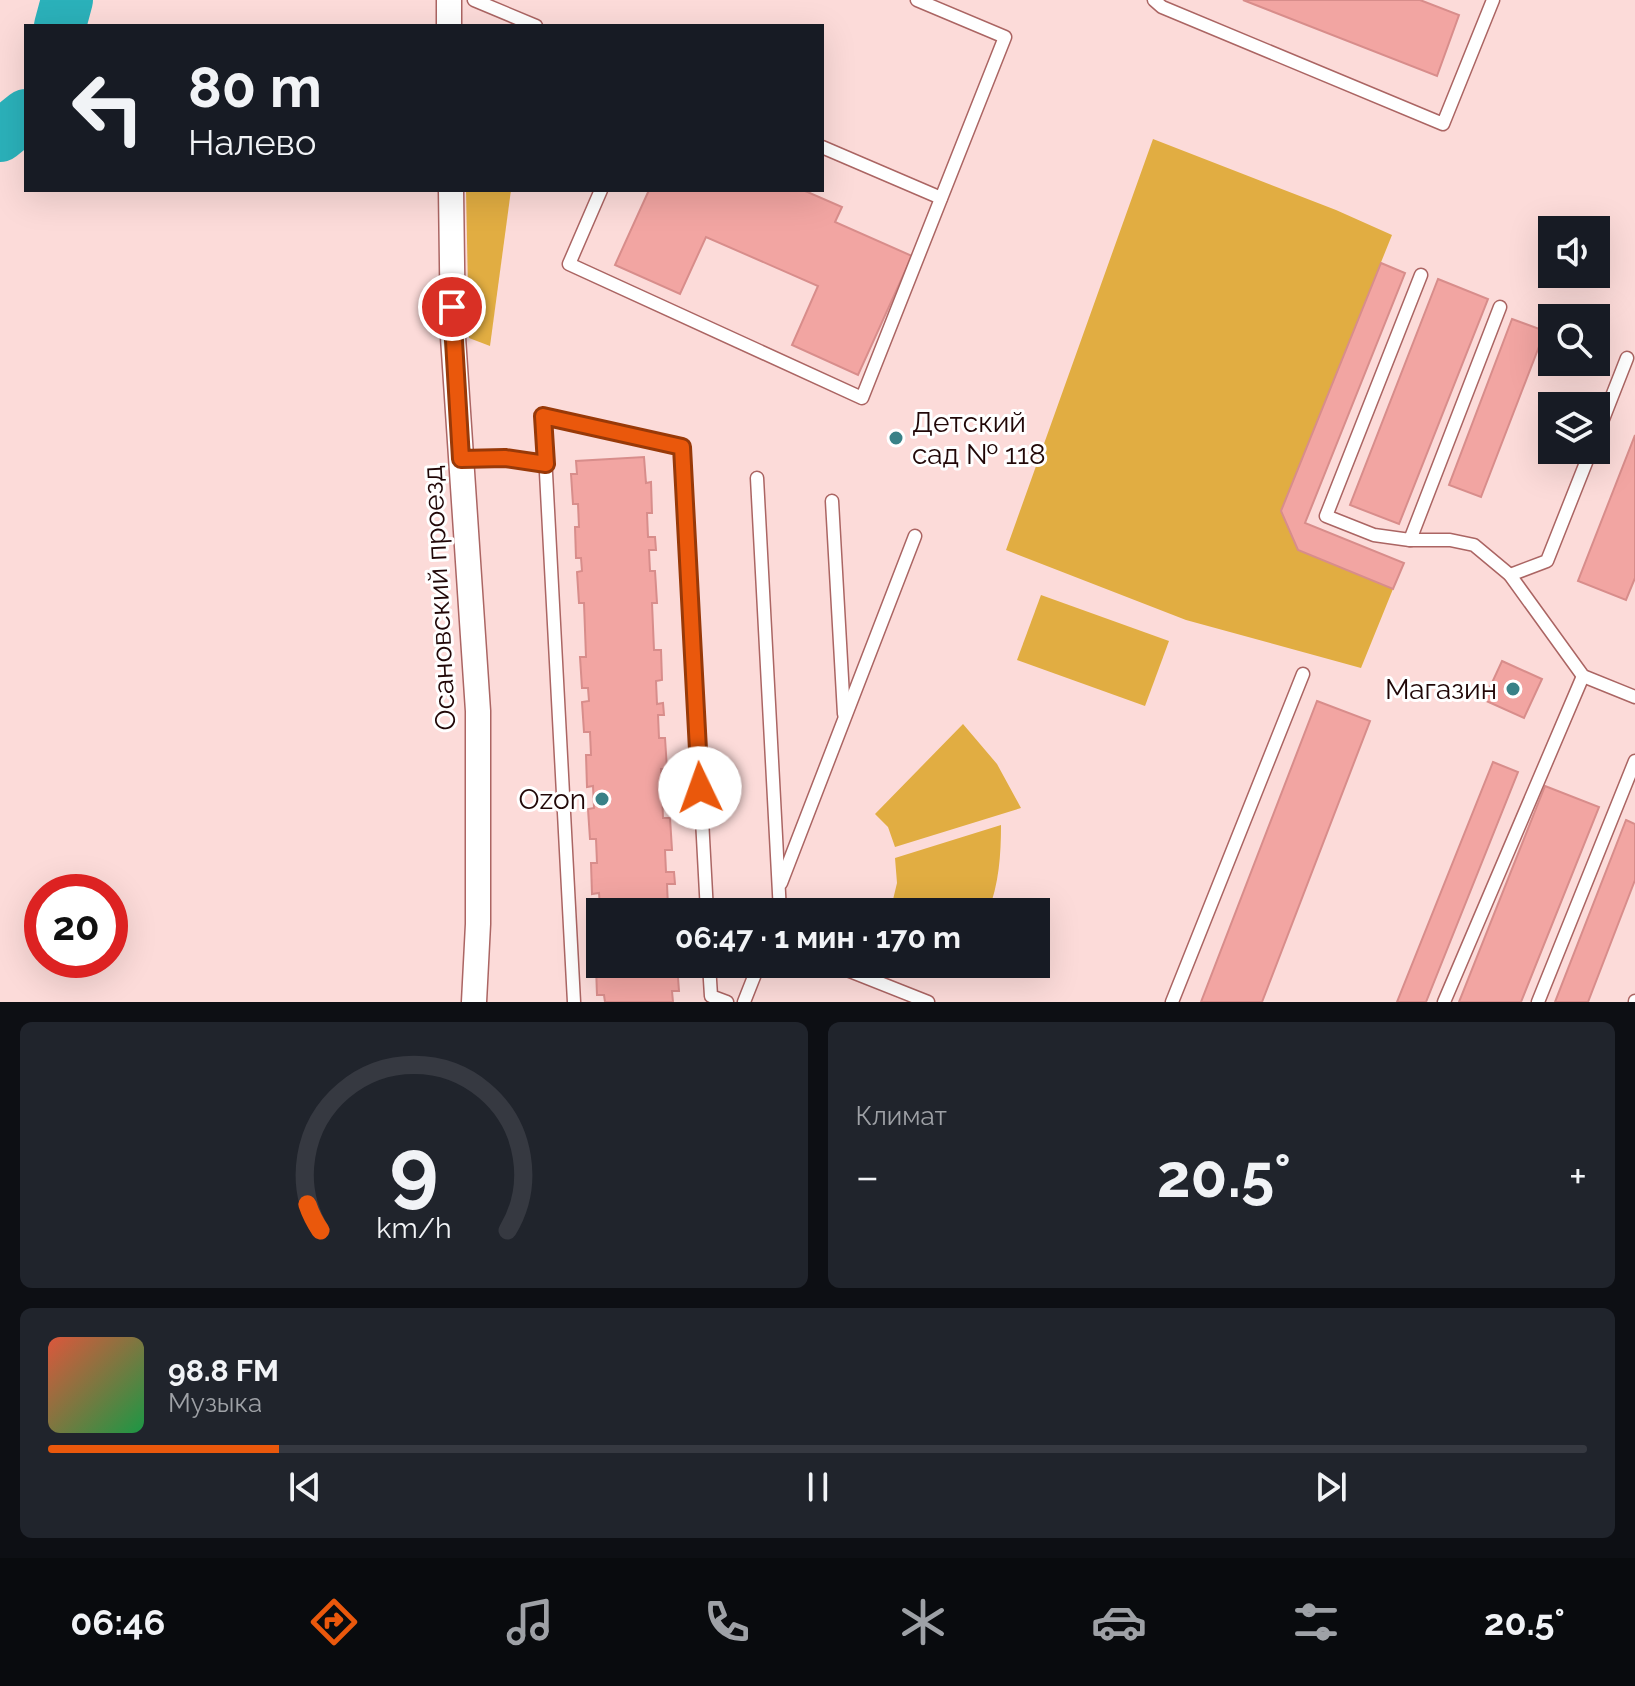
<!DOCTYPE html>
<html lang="ru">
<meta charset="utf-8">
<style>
body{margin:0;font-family:Raleway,sans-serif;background:#20242c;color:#f1f3f6;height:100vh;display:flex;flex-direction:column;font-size:30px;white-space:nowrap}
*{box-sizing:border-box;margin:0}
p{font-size:26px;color:#9ea1a6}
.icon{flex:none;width:44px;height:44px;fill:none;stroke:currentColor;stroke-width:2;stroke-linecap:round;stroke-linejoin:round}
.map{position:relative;height:1002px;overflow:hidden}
.drawer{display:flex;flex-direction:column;gap:20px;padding:20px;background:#0d0f14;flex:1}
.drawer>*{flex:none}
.guide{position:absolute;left:24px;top:24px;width:800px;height:168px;border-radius:0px;box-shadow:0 8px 32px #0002;background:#171b24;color:#f1f3f6;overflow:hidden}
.buttons{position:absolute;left:1538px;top:216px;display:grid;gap:16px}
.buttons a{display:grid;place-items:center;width:72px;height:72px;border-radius:0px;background:#171b24;box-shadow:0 8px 32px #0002;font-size:40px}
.speed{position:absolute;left:24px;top:874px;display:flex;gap:16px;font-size:40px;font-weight:700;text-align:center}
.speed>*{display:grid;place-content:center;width:104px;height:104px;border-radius:50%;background:#171b24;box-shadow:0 8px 32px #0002;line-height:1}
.speed .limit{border:12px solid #d22;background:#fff;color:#111}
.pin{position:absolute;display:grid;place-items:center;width:68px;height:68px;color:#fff;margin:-34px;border:4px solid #fff;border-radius:50%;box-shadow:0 2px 8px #0007}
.me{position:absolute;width:88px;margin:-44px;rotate:357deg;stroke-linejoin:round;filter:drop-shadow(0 0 6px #0008)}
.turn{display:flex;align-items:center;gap:28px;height:168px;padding:0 32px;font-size:36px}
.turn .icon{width:104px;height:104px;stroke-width:2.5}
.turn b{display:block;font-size:56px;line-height:68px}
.big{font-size:60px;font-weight:700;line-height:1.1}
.drawer .widget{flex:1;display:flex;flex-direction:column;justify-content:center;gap:12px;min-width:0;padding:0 28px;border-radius:12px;background:#20242c}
.drawer .dial{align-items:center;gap:0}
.dial svg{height:208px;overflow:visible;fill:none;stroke:#363941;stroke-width:7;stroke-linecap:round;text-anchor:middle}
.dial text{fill:#f1f3f6;stroke:none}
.song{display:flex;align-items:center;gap:24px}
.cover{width:96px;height:96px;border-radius:12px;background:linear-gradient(135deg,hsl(10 70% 55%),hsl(140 70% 35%))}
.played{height:8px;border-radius:4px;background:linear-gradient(90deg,#ea580c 15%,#363941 15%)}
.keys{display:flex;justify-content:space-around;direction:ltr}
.heat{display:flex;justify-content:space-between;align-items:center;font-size:44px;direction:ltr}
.drawer .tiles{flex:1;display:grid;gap:20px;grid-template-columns:1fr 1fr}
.widget:last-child{grid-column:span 2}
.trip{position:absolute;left:586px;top:898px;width:464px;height:80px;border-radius:0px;background:#171b24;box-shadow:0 8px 32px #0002;font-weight:700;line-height:80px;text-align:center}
.dock{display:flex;height:128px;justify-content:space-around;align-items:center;background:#090b0e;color:#9ea1a6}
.dock .icon{width:56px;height:56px}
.dock .current{color:#ea580c}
.dock b{font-size:36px;color:#f1f3f6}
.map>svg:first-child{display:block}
.green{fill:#e1ad42}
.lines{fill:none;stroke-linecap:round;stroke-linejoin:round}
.river{stroke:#2bb1ba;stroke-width:52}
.building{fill:#f2a5a2;stroke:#d88d8b;stroke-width:2}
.service-casing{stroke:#ab6563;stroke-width:15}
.minor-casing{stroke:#ab6563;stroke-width:27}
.service{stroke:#fff;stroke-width:12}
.minor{stroke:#fff;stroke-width:24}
.route-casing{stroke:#983908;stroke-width:20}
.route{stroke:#ea580c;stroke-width:14}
.poi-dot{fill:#398187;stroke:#fff;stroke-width:3}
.labels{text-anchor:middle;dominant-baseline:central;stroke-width:6;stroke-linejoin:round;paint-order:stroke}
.poi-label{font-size:28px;fill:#210707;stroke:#fff;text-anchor:end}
.street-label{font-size:28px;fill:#210707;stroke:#fff}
</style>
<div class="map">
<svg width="1635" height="1002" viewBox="0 0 1635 1002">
<rect width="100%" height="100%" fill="#fcdbd9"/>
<g class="green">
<polygon points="1153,139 1336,210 1392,235 1281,511 1298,550 1393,589 1361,668 1186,620 1006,550"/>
<polygon points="466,190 511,190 490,346 469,338"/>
<polygon points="1041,595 1169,641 1145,706 1017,660"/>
<polygon points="963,724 997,764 1021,808 895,847 888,827 875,814"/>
<path d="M1001,825C1001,855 999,884 988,912H900L891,908L897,883L895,858Z"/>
</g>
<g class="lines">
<g class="river">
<polyline points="60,26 67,0"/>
<polyline points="0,136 26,115"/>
</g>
</g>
<g class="building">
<polygon points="1243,0 1420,0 1459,15 1437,76"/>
<polygon points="649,190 803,190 842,207 835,222 912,256 858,375 792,345 818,286 706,237 680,294 615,265"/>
<polygon points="1381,263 1405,273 1305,523 1404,563 1393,589 1298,550 1281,511"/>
<polygon points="1438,279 1488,299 1399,524 1350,505"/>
<polygon points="1512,319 1545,331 1481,497 1449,485"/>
<polygon points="1635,435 1635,578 1626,600 1578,581"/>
<polygon points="644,457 646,483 651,482 652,513 647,513 648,537 655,537 656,550 649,550 650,571 655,571 657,603 652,603 654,650 661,650 662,680 656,681 657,704 663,703 664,715 658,715 659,738 665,738 667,769 661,769 663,818 670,818 672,850 665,850 666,872 674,872 675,884 667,884 668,907 674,907 674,912 600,912 600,938 595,938 593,907 600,907 599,893 592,894 591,863 597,863 596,839 590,839 588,809 594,808 593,786 587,787 586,755 591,755 590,732 584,732 582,702 589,701 588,688 582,688 580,657 586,657 584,603 579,603 577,572 582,571 581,558 576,558 575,527 579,527 578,504 573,504 571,474 577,474 576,461"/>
<polygon points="1502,661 1542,679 1524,718 1484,700"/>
<polygon points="1317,701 1370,721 1262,1002 1201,1002"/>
<polygon points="1493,762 1518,772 1426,1002 1397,1002"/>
<polygon points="1545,786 1599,807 1521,1002 1459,1002"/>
<polygon points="1626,820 1635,824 1635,880 1588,1002 1555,1002"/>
<polygon points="603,964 677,964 679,991 672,991 673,1002 605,1002 604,995 597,995 596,966"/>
</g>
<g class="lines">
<defs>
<g id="service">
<polyline points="474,0 536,26"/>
<polyline points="1154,0 1162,7 1443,124 1493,0"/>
<polyline points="822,147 941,198"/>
<polyline points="601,190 569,264 862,398 1005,37 917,0"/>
<polyline points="1421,275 1326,516 1374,535 1410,540 1500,307"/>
<polyline points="1596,437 1627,358"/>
<polyline points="461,459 505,458 546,464"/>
<polyline points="757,478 780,912"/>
<polyline points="832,501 844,714"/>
<polyline points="1410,540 1450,540 1474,545 1510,575 1583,676 1635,697"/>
<polyline points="1510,575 1547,561 1591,450"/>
<polyline points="781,883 915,536"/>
<polyline points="709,964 711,996 727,1002"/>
<polyline points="832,964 928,1002"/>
<polyline points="574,1002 543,416 682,447 707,912"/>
<polyline points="744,1002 759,964"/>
<polyline points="1172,1002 1303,674"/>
<polyline points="1444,1002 1583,676"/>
<polyline points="1538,1002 1635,761"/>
<polyline points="1635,1002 1635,1001"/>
</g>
<g id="minor">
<polyline points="449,0 449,26"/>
<polyline points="451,190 453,337 478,711 478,924 474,1002"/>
</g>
</defs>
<use href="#service" class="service-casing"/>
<use href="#minor" class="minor-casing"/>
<use href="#service" class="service"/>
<use href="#minor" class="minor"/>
</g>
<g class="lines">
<defs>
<polyline id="route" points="452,307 461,459 505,458 546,464 543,416 682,447 700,788"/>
</defs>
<use href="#route" class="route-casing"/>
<use href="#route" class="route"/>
</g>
<g class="poi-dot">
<circle cx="896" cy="438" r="8"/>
<circle cx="1513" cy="689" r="8"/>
<circle cx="602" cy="799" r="8"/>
</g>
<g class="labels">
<g class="poi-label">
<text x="912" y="422" text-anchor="start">Детский<tspan x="912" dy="32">сад № 118</tspan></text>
<text x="1497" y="689">Магазин</text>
<text x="586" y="799">Ozon</text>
</g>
<g class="street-label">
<text transform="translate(439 598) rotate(-93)">Осановский проезд</text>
</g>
</g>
</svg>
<div class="buttons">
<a><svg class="icon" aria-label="sound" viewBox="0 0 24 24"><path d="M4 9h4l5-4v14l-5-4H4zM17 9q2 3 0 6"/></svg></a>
<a><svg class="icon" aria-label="search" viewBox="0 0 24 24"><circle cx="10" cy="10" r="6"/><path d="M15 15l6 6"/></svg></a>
<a><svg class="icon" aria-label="layers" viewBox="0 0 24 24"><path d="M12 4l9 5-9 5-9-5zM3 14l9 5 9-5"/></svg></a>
</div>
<div class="speed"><div class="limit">20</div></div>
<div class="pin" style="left:452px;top:307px;background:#d93025"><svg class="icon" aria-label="arrive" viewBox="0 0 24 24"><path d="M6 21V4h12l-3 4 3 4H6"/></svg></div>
<svg class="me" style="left:700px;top:788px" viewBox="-20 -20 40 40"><circle r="19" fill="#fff"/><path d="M0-13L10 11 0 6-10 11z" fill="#ea580c"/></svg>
<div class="trip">06:47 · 1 мин · 170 m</div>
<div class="guide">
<div class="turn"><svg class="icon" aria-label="left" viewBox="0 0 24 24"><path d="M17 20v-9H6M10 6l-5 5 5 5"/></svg><div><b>80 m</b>Налево</div></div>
</div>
</div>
<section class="drawer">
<div class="tiles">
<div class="widget dial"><svg viewBox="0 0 100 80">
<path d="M14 69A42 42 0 1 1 86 69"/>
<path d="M14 69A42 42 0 0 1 9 59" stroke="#ea580c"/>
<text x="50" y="56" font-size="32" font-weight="700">9</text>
<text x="50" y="72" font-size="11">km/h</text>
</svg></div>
<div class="widget"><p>Климат</p>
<div class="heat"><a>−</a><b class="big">20.5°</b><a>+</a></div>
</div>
<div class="widget">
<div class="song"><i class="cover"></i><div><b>98.8 FM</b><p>Музыка</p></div></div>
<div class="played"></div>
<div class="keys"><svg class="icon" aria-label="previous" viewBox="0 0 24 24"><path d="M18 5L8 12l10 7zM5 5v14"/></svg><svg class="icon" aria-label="pause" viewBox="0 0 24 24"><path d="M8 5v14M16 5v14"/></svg><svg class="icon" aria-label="next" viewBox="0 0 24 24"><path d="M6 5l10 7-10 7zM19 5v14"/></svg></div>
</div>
</div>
</section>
<nav class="dock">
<b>06:46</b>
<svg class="icon current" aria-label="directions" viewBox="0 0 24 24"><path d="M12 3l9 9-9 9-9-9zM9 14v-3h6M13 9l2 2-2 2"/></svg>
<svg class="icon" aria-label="music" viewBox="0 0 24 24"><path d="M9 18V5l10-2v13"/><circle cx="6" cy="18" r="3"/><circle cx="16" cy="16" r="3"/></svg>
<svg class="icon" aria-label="phone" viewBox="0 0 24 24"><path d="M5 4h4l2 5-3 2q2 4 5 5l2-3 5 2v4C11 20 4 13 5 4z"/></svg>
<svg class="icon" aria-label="climate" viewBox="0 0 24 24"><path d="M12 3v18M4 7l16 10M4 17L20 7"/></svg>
<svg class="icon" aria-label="car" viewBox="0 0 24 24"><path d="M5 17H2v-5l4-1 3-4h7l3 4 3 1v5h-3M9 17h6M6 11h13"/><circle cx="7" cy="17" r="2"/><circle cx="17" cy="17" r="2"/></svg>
<svg class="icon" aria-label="filters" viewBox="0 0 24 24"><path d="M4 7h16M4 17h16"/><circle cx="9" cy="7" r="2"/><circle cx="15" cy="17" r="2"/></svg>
<b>20.5°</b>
</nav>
